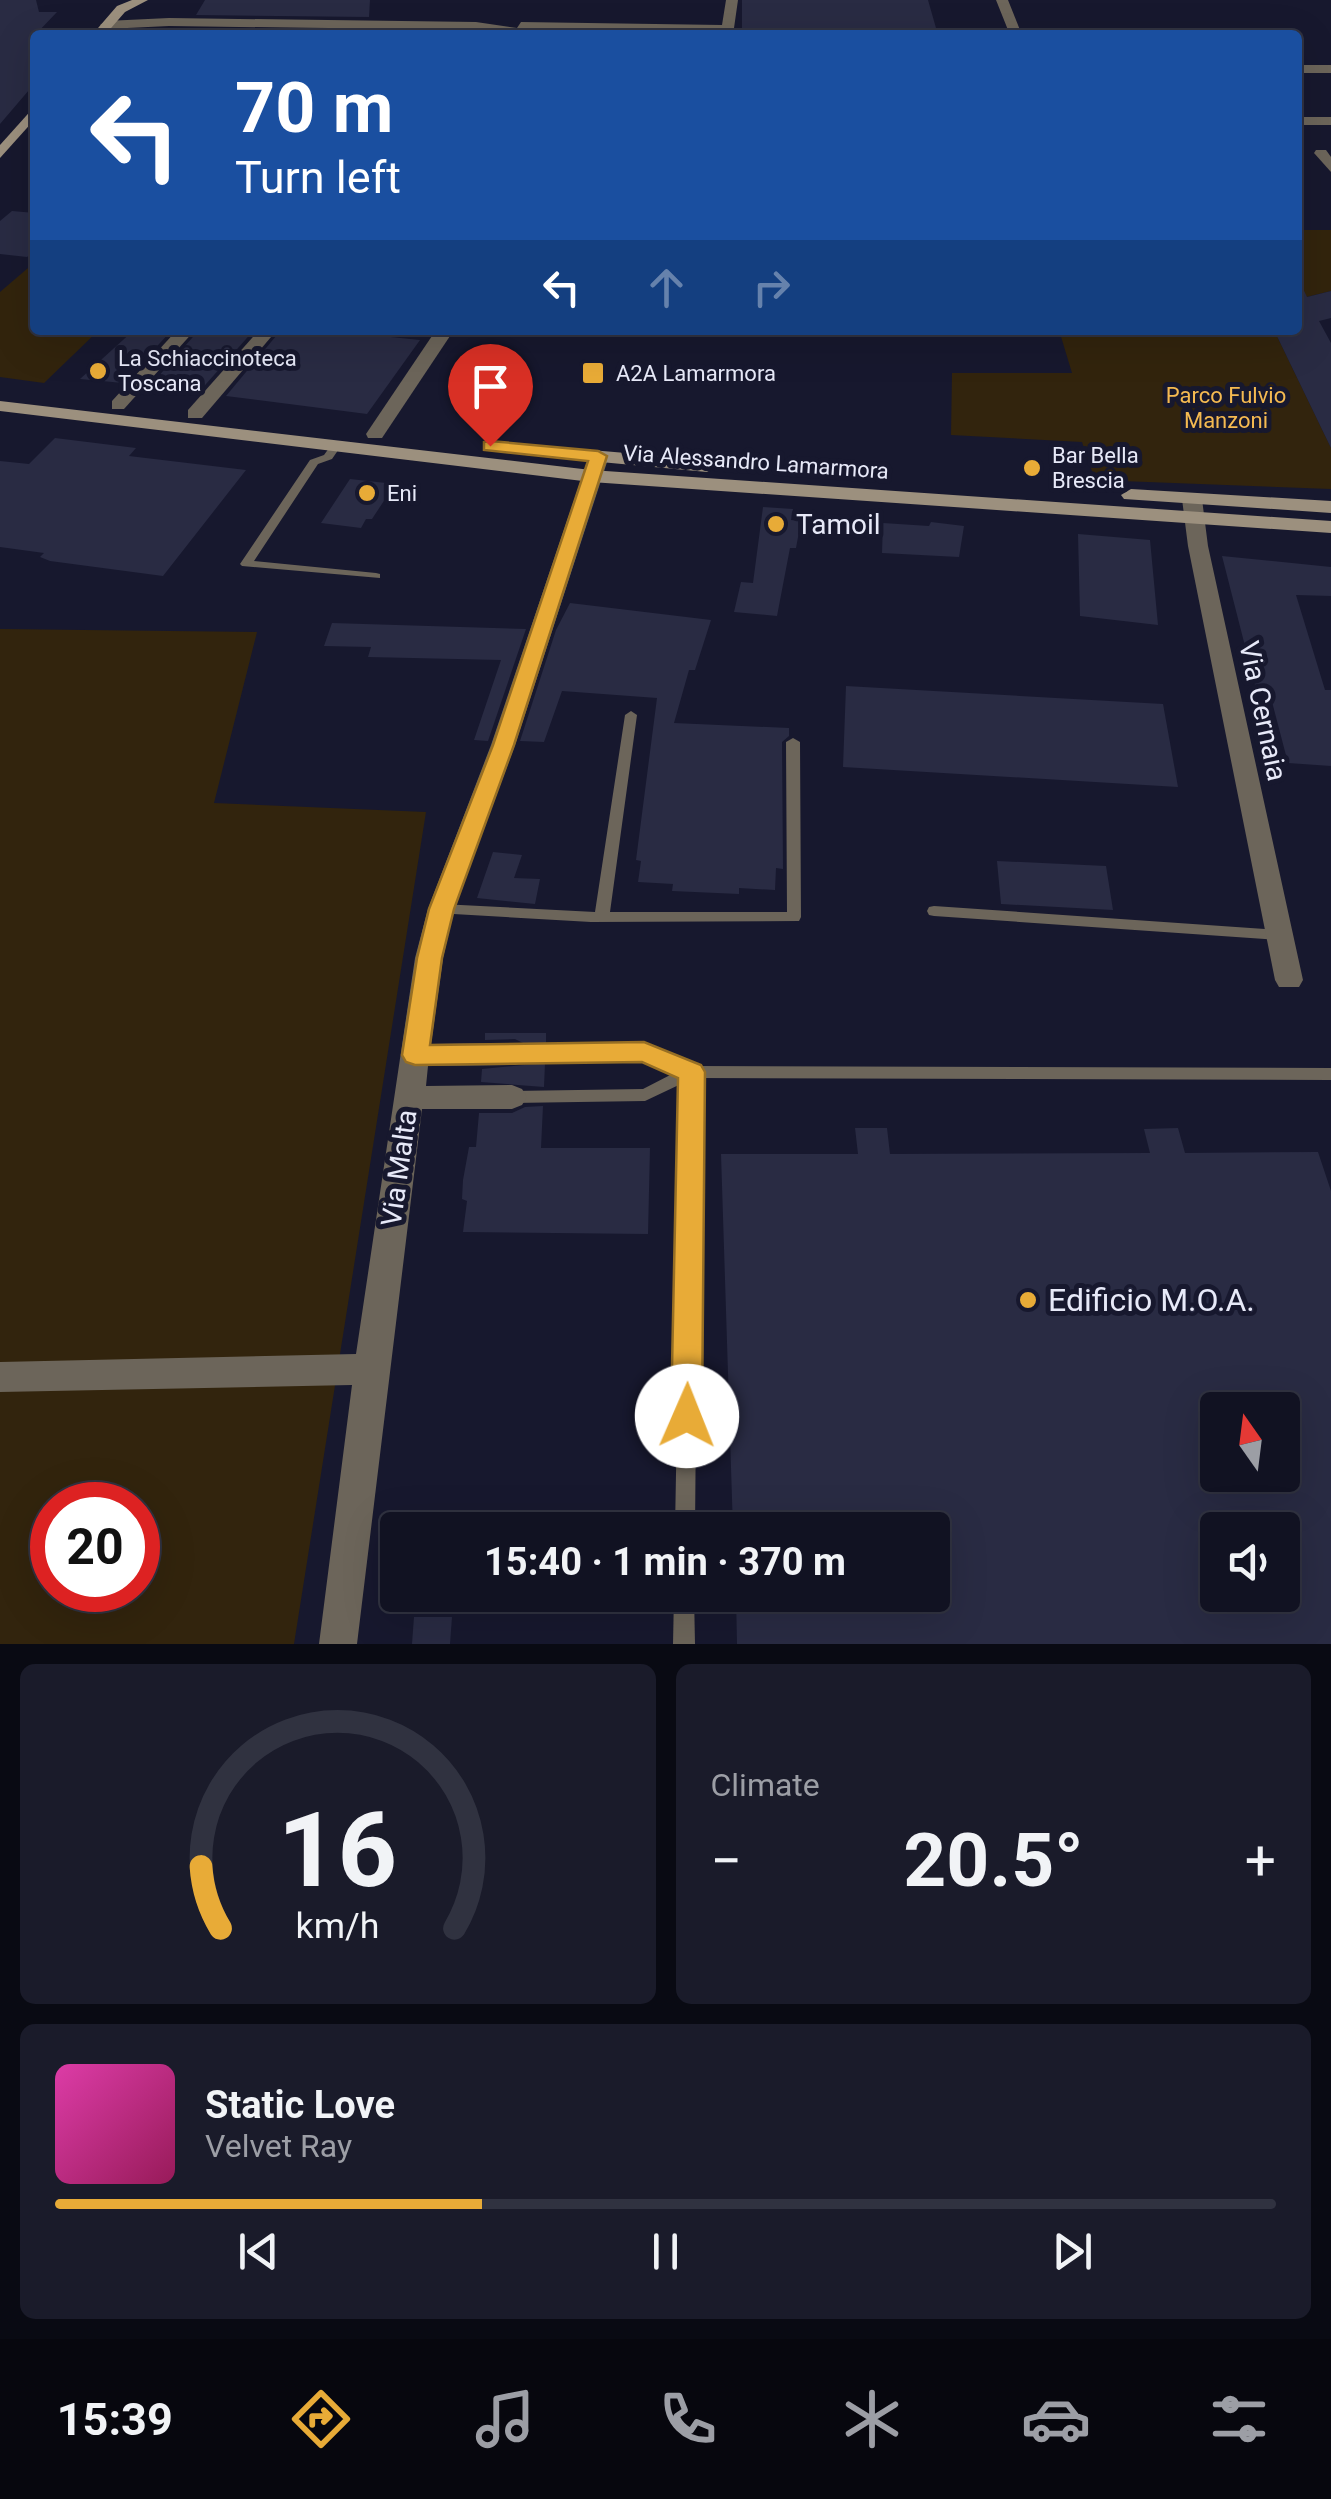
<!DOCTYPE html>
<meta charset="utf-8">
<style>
body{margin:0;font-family:Roboto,sans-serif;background:#1a1b2a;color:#f1f3f6;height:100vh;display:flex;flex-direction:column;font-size:38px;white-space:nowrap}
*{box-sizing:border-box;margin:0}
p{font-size:32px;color:#9c9ea5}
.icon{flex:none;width:55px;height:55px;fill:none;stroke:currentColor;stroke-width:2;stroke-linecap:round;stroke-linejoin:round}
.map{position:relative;height:1644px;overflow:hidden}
.side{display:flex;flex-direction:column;gap:20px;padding:20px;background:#090a13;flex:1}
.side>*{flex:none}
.guide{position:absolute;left:30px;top:30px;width:1272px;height:305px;border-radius:10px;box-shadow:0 10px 40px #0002,0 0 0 2px #303240;background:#1a4fa0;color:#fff;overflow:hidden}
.needle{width:65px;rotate:346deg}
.fabs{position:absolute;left:1200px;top:1392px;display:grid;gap:20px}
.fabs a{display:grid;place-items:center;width:100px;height:100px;border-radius:10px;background:#111222;box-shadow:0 10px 40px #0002,0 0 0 2px #303240;font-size:50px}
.speed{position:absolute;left:30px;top:1482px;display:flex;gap:20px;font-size:50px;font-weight:700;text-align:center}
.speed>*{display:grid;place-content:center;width:130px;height:130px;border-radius:50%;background:#111222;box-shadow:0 10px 40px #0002,0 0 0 2px #303240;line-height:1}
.speed .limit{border:15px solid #d22;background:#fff;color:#111}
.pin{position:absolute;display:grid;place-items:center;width:85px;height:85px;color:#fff;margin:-102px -42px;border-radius:50% 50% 50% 0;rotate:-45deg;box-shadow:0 0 10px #0007}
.pin .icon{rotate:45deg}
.me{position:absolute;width:110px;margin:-55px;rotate:1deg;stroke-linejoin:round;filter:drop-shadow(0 0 8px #0008)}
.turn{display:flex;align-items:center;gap:35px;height:210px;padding:0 40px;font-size:45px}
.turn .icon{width:130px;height:130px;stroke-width:2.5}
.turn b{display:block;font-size:70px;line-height:85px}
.lanes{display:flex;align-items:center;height:95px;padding:0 40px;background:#0003;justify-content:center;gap:50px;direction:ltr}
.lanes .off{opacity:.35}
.big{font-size:75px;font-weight:700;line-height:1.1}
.side .widget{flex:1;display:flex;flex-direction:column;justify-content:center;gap:15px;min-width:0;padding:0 35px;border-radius:15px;background:#1a1b2a}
.side .dial{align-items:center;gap:0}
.dial svg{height:260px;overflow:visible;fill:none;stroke:#303240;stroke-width:7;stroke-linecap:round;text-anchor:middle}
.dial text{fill:#f1f3f6;stroke:none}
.song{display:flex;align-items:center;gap:30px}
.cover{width:120px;height:120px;border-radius:15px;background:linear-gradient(135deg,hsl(320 70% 55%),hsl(330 70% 35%))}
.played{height:10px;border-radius:5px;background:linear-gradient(90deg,#e8ab37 35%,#303240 35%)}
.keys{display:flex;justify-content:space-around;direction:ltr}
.heat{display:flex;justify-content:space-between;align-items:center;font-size:55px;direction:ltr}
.side .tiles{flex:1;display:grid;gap:20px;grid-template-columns:1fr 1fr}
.widget:last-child{grid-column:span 2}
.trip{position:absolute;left:380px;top:1512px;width:570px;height:100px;border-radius:10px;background:#111222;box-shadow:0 10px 40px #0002,0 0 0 2px #303240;font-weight:700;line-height:100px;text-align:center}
.tab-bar{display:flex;height:160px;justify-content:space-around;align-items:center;background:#07070e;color:#9c9ea5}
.tab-bar .icon{width:70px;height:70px}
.tab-bar .active{color:#e8ab37}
.tab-bar b{font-size:45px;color:#f1f3f6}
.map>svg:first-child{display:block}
.green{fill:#32240d;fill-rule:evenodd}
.building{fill:#292b43;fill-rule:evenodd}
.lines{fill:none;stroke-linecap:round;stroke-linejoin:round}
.lane{fill:#6c655a;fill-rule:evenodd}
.street{fill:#6c655a;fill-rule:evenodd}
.secondary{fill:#9c907e;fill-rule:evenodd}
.route{fill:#e8ab37;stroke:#976f24;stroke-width:2.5}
.poi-dot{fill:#e8ab37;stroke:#17182e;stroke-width:4}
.labels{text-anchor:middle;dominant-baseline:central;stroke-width:10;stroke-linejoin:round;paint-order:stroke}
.far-poi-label{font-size:22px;fill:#e7e9f8;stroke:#17182e;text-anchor:start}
.far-park-label{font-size:22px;fill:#f5ba51;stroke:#17182e}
.far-street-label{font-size:22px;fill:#e7e9f8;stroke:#17182e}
.poi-label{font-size:28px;fill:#e7e9f8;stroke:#17182e;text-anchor:start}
.street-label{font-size:28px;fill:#e7e9f8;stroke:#17182e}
.near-poi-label{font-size:32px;fill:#e7e9f8;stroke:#17182e;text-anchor:start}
</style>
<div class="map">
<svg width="1331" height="1644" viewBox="0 0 1331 1644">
<rect width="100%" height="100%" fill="#17182e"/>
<g class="green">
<polygon points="1298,230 1331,230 1331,291 1298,299"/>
<polygon points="35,262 35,330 99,330 44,383 0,377 0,292"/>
<polygon points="1059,330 1274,330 1331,448 1331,489 1095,480 1082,442 951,435 952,373 1072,373"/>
<path d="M0,629L257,632L214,803L426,812L294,1644H0ZM52,1505H138V1590H52Z"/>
</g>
<g class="building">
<polygon points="0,0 36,0 39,12 57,12 35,35 35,83 0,124"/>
<polygon points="205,0 370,0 369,17 196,15"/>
<polygon points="742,0 928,0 938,35 742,35"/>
<polygon points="186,30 368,32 183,35"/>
<polygon points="12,211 35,213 35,250 27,257 0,254 0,221"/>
<polygon points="1298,278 1307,297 1331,291 1331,318 1319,321 1331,343 1331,448 1274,330 1298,330"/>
<polygon points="134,330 172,330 123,383 80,379"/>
<polygon points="199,330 254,330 198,393 150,386"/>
<polygon points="281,330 323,330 420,340 367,414 226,396"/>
<polygon points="55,438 136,448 129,456 246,470 163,576 50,561 40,557 44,553 0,547 0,461 29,464"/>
<polygon points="350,479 395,484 372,519 366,519 361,528 321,523"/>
<polygon points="763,507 793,509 791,520 801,521 796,548 790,548 777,616 734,612 741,582 753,583"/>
<polygon points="931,522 964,526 959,557 882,553 883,523 929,526"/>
<polygon points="1078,534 1150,540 1158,625 1080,616"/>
<polygon points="1222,556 1331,567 1331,596 1296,595 1325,690 1331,690 1331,766 1288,763 1270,694 1257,693"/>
<polygon points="570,603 711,620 695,670 689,670 674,723 789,728 789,736 782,742 783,869 776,868 775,890 739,888 739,894 672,891 673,884 638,882 641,861 636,860 657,698 562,691 544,742 520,741 556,630"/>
<polygon points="332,623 526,629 488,741 474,740 501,660 368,657 371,647 324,646"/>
<polygon points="846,686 1163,704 1178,787 843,767"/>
<polygon points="493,852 522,855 514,878 540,879 535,904 477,898"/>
<polygon points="997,861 1106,866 1113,910 1001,904"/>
<polygon points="485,1033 546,1033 546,1045 529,1046 515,1039 485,1040"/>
<polygon points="545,1063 544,1087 481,1082 482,1069"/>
<polygon points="543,1106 541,1148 650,1148 648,1234 463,1232 467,1201 462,1199 463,1180 469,1147 476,1147 479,1113 512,1113 525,1107"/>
<path d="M855,1128H887L890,1154L1150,1153L1144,1129L1178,1128L1185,1153L1318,1152L1331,1191V1644H737L736,1595H932V1530H733L721,1154H858ZM1218,1410H1282V1475H1218ZM1218,1530H1282V1595H1218Z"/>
<polygon points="414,1617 452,1617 450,1644 412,1644"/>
</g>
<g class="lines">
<g class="lane">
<polygon points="336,443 341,446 332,459 318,464 254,561 376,573 380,574 380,578 242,566 240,564 310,460 324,455 332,444"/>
<polygon points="631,711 637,715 610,912 787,912 786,742 793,738 800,742 801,917 799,921 591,922 436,913 434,909 436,905 441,904 595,912 625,715"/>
<polygon points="934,906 1280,930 1285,931 1287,935 1285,939 1280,940 934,916 929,915 927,911 929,907"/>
<polygon points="644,1046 692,1066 1331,1068 1331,1080 699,1078 695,1530 675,1530 683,1083 645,1101 512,1103 506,1102 504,1097 506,1092 512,1091 643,1089 676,1072 643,1058 515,1060 509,1058 507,1054 509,1050"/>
<polygon points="674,1595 694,1595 695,1644 673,1644"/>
</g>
<g class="street">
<polygon points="726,0 738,0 733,35 526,30 542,35 476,30 169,26 106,29 100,25 106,21 169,18 476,22 517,28 521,22 722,25"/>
<polygon points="996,0 1008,0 1022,35 1010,35"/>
<rect x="1298" y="65" width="33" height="8"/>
<rect x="1298" y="117" width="33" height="8"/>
<polygon points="1316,150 1326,150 1331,157 1331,172 1314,153"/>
<polygon points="177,330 195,330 124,409 112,409 112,401"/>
<polygon points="259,330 277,330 202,418 188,418 188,410"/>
<polygon points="436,330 454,330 382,438 368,438 366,434"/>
<polygon points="599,450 609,456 515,745 454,909 443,958 431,1044 515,1043 525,1046 529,1054 525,1062 515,1065 428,1066 426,1086 512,1085 522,1089 527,1097 522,1105 512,1109 422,1109 357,1644 319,1644 352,1385 0,1392 0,1362 356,1354 415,958 428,909 491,745 589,456"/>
<polygon points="1192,493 1202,499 1208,546 1303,980 1299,987 1279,987 1275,980 1188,546 1182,499"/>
</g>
<g class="secondary">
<polygon points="132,0 148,0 125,12 105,35 92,35 117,6"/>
<polygon points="35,106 35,119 0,158 0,145"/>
<polygon points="0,401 591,470 1331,521 1331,533 591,482 0,411"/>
<polygon points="533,445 707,460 717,466 707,472 526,455 526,447"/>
<polygon points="1131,489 1331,501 1331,513 1124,499 1121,495"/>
</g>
</g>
<polygon class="route" points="490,441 598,451 607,456 514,745 454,909 442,958 430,1045 644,1042 701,1065 705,1072 702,1416 698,1426 687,1430 676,1426 671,1416 678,1078 642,1062 415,1065 406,1062 402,1055 417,958 429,909 493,745 588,461 484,450 484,442"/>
<g class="poi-dot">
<circle cx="98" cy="371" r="10"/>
<rect x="581" y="361" width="24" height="24" rx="5"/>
<circle cx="1032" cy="468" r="10"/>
<circle cx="367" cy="493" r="10"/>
<circle cx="776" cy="524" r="10"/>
<circle cx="1028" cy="1300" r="10"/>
</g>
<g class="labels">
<g class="far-poi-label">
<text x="118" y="358">La Schiaccinoteca<tspan x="118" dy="25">Toscana</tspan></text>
<text x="616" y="373">A2A Lamarmora</text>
<text x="1052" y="455">Bar Bella<tspan x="1052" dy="25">Brescia</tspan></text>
<text x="387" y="493">Eni</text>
</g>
<g class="far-park-label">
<text x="1226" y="395">Parco Fulvio<tspan x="1226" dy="25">Manzoni</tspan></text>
</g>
<g class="far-street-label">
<text transform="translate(756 462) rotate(4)">Via Alessandro Lamarmora</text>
</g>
<g class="poi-label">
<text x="796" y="524">Tamoil</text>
</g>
<g class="street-label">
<text transform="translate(1263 711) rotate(78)">Via Cernaia</text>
<text transform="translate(399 1168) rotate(-82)">Via Malta</text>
</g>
<g class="near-poi-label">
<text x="1048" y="1300">Edificio M.O.A.</text>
</g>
</g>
</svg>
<div class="fabs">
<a><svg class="needle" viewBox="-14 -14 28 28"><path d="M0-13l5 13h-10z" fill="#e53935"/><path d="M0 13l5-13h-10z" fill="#9c9ea5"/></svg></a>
<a><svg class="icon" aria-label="sound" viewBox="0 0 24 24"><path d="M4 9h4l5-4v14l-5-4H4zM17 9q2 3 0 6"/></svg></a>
</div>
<div class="speed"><div class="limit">20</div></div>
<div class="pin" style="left:490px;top:446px;background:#d93025"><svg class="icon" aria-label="arrive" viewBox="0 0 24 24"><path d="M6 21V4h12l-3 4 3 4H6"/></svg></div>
<svg class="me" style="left:687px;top:1416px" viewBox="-20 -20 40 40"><circle r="19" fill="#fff"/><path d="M0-13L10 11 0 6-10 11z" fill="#e8ab37"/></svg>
<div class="trip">15:40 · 1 min · 370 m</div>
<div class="guide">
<div class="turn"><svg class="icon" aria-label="left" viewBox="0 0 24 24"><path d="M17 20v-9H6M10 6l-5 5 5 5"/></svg><div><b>70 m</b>Turn left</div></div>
<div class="lanes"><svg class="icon" aria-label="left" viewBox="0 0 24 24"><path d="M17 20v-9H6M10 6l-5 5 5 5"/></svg><svg class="icon off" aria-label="ahead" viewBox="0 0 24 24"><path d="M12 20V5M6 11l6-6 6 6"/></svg><svg class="icon off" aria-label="right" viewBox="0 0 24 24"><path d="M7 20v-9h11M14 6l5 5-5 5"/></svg></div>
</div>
</div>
<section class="side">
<div class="tiles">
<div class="widget dial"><svg viewBox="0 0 100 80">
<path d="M14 69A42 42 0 1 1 86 69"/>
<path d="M14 69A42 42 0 0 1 8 50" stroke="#e8ab37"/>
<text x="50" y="56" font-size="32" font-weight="700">16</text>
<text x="50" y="72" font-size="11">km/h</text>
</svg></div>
<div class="widget"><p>Climate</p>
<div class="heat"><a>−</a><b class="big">20.5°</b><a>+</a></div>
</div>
<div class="widget">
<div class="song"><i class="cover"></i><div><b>Static Love</b><p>Velvet Ray</p></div></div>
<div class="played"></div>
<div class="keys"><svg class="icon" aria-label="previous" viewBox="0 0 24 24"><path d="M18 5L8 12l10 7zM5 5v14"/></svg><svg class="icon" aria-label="pause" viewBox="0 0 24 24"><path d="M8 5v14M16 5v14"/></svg><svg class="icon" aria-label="next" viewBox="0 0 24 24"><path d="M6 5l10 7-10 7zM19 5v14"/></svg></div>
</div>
</div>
</section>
<nav class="tab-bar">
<b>15:39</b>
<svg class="icon active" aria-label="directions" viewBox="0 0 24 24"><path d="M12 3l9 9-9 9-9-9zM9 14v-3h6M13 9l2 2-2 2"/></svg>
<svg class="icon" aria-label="music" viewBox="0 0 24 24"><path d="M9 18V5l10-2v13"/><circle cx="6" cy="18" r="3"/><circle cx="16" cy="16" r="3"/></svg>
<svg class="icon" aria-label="phone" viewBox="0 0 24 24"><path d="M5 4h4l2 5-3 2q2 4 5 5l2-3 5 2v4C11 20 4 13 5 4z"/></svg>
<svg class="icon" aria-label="climate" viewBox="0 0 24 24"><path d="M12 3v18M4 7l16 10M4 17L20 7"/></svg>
<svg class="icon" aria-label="car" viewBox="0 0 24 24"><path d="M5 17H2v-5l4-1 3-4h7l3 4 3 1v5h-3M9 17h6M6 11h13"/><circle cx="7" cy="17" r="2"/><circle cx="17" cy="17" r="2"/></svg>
<svg class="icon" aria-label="filters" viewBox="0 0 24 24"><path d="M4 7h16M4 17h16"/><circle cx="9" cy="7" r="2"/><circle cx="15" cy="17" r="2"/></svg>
</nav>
